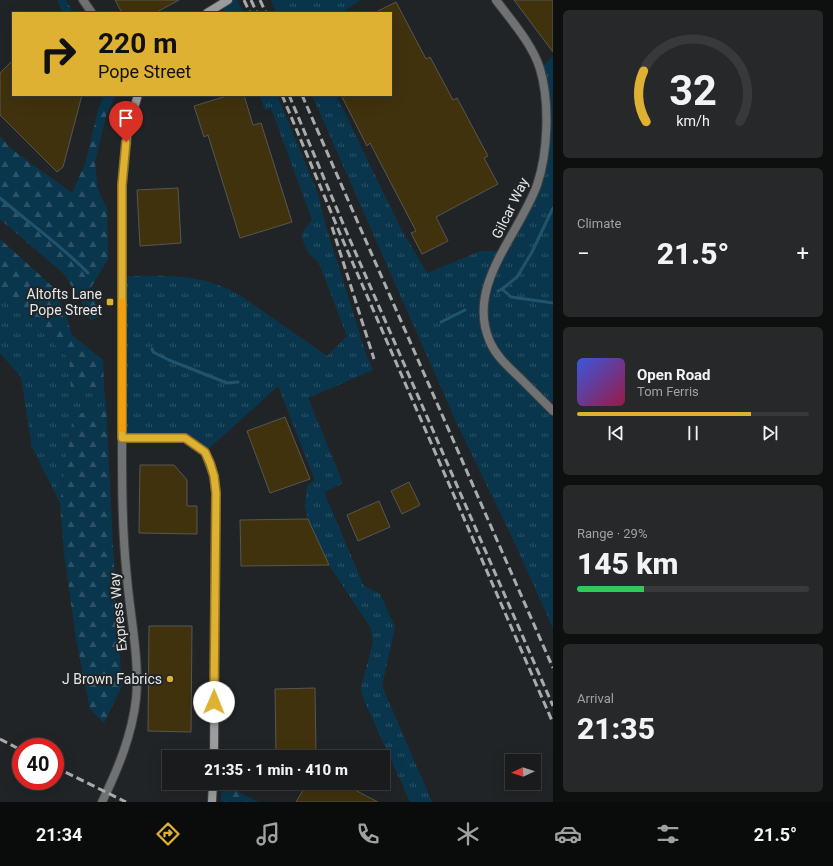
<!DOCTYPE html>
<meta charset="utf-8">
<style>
body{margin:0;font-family:Roboto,sans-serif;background:#262829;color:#f1f3f6;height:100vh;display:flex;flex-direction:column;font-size:15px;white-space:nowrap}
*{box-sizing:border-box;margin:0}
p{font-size:13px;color:#9fa1a3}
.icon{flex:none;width:22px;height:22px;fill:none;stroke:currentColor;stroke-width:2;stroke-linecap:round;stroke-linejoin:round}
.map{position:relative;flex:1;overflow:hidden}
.panel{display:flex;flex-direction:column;gap:10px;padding:10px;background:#0e0f0f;width:280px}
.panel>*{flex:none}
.top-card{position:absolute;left:12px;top:12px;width:380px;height:84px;border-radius:0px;box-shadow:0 4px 16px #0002,0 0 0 1px #37393b;background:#deb133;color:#111;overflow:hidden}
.needle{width:26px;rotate:267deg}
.fabs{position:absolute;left:505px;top:754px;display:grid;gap:8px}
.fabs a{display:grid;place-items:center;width:36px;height:36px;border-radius:0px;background:#191b1c;box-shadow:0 4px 16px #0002,0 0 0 1px #37393b;font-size:20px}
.speed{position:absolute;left:12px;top:738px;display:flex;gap:8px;font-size:20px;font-weight:700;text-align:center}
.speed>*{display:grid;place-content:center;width:52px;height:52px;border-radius:50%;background:#191b1c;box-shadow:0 4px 16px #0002,0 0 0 1px #37393b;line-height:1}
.speed .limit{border:6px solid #d22;background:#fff;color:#111}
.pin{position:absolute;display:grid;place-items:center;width:34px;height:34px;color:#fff;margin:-41px -17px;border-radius:50% 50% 50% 0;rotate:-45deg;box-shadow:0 0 4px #0007}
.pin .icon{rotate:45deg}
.me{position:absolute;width:44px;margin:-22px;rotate:1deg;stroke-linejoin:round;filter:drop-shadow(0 0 3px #0008)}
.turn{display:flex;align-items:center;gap:14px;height:84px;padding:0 20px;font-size:18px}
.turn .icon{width:52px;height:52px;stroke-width:2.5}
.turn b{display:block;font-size:28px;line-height:34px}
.big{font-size:30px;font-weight:800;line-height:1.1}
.panel .card{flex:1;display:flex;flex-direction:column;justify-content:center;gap:6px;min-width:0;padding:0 14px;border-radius:6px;background:#262829}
.panel .dial{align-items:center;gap:0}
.dial svg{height:104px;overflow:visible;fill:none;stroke:#37393b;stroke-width:7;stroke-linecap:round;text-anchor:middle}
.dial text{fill:#f1f3f6;stroke:none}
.song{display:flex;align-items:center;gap:12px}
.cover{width:48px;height:48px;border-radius:6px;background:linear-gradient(135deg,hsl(230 70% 55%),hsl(340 70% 35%))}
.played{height:4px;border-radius:2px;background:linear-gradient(90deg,#deb133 75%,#37393b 75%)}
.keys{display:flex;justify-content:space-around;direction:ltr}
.heat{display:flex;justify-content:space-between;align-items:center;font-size:22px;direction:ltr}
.charge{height:6px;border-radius:3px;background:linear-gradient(90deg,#34c759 29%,#37393b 0)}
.trip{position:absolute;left:162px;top:750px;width:228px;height:40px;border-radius:0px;background:#191b1c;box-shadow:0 4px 16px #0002,0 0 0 1px #37393b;font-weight:800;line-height:40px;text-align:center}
.dock{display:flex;height:64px;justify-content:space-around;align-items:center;background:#0a0b0b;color:#9fa1a3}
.dock .icon{width:28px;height:28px}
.dock .selected{color:#deb133}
.dock b{font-size:18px;color:#f1f3f6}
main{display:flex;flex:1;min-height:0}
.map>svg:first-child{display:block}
.grass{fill:url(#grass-tufts)}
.forest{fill:url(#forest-firs)}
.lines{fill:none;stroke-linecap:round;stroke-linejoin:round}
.stream{stroke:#22536e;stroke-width:3}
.building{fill:#40320d;stroke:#575652}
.street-casing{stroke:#3c3f41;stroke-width:10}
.secondary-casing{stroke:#3c3f41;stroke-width:10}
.street{stroke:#6f7172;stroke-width:8}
.secondary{stroke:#9b9d9f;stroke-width:8}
.rail{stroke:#a9acad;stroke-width:3;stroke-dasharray:8 4;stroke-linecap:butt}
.route-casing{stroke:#907321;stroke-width:10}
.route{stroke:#deb133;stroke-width:7}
.slow{stroke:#f59e0b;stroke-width:7}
.poi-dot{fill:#deb133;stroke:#212426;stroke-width:1.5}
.labels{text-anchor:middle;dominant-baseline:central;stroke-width:4;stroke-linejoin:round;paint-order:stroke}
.street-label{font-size:14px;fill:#e5e7e8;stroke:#212426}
.poi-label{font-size:14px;fill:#e5e7e8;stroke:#212426;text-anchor:end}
</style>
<main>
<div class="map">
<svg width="553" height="802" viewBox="0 0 553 802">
<defs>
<pattern id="grass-tufts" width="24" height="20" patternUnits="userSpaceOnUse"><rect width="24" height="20" fill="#0a364d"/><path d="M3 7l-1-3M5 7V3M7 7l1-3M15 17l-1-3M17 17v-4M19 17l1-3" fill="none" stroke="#2e5367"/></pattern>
<pattern id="forest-firs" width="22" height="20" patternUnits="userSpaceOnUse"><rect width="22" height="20" fill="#0a364d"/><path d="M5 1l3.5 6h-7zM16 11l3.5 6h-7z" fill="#2e5367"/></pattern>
</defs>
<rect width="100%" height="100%" fill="#212426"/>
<g class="grass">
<polygon points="228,0 237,0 244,13 225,13 221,4"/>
<polygon points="271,0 361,0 341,13 276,13"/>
<polygon points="553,57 553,628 511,535 457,424 312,95 336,95 401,229 427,273 480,251 504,251 529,203 545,147 540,68"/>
<path d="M259,95H277L317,191L326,226L365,351L373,370L308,398L343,483L324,492L364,586L380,594L395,627L382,686L432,802H410L363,698L361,691L362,683L373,643L371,628L329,565L308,519L305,506L307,486L315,480L278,386L205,452L185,438H122V276C168,276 200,272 241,296L327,356L347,336L319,263L308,253L302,238L303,231L312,220L271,108L265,110Z"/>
<polygon points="0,290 38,327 69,359 71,390 104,388 106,405 73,416 60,503 32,447 21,377 0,353"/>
</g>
<g class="forest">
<polygon points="57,0 66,0 73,13 63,13"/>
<polygon points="104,95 116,95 106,116 95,162 97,184 100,195 107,208 108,259 90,289 101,316 90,320 84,306 64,274 0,219 0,136 10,148 72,193 86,161 98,110"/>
<polygon points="0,239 52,286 66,315 72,335 103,360 104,388 71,390 69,359 38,327 0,290"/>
<polygon points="106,405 115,587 122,686 104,723 90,709 76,639 64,553 60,503 73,416"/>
<polygon points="221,787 233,789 259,802 221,802"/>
</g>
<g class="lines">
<g class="stream">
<path d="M0,198C29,223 61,245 88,273"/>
<polyline points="502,289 511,297 553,303"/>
<polyline points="498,291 502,289 517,277 532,252 553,208"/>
<polyline points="441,322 465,310"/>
<polyline points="152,349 153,352 169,360 212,377 227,383 238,382"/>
</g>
</g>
<g class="building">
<polygon points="115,0 179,0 155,13 124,13 121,11"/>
<polygon points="514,0 553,0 553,52"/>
<polygon points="396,2 426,59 430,57 453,100 457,98 488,156 484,158 498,184 436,217 448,241 422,254 411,233 416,231 370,143 367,146 341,95 391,95 391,13 374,13"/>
<polygon points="13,60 13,95 82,95 63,167 57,172 0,115 0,73"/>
<polygon points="230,95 244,95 253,125 261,123 292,222 240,238 208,135 204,137 194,106"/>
<polygon points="178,188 181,243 140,246 137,190"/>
<polygon points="285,417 310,479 270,493 247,431"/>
<polygon points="140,465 174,465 187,480 187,506 197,506 197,534 139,533"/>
<polygon points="409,482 420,505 402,514 391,491"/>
<polygon points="379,501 390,527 358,541 347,515"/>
<polygon points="308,519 329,565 241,566 240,520"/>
<polygon points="149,626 192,626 191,732 148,731"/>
<polygon points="315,688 316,755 276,755 275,689"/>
<polygon points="307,783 359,783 355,790 378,802 296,802"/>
</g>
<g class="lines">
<defs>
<g id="street">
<polyline points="83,0 92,13"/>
<path d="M496,0C511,20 533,45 540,69C550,102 548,153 537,185C519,235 465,286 490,342C497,358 511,369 523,381C533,391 543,401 553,411"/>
<path d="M102,802C118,769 132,735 136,699C140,661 130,615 127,578C122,531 122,484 122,438"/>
</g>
<g id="secondary">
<polyline points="207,13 228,0"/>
<polyline points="138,95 128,128 122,185 122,438 185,438 205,452 214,476 216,493 214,757"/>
<polyline points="212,802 213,783"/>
</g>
</defs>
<use href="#street" class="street-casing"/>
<use href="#secondary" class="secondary-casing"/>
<use href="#street" class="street"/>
<use href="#secondary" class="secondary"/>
<g class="rail">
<polyline points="244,0 250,13"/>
<polyline points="251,0 257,13"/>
<polyline points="260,0 266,13"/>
<polyline points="282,95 341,236 553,723"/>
<polyline points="289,95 347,233 553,706"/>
<polyline points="302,95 553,668"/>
<polyline points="332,227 374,359"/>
<polyline points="0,739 21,750"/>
<polyline points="55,767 126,802"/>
</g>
</g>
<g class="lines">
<defs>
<polyline id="route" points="126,142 122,185 122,438 185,438 205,452 210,463 214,476 216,493 214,702"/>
</defs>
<use href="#route" class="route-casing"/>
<use href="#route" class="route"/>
<polyline class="slow" points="122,429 122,302"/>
</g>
<g class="poi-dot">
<rect x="106" y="298" width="8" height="8" rx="2"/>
<circle cx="170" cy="679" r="4"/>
</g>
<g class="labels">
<g class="street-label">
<text transform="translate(510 208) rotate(-64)">Gilcar Way</text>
<text transform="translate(118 612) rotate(-96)">Express Way</text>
</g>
<g class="poi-label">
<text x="102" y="294">Altofts Lane<tspan x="102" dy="16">Pope Street</tspan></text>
<text x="162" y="679">J Brown Fabrics</text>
</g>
</g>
</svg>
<div class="fabs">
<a><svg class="needle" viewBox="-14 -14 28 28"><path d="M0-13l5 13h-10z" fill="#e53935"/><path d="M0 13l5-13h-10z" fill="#9fa1a3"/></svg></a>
</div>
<div class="speed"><div class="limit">40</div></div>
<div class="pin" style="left:126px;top:142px;background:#d93025"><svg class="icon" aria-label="arrive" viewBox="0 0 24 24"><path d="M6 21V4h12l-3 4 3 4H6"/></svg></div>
<svg class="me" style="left:214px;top:702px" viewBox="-20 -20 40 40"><circle r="19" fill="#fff"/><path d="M0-13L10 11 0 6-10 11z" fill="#deb133"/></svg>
<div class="trip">21:35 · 1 min · 410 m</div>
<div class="top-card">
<div class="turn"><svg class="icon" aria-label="right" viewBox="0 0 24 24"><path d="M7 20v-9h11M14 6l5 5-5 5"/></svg><div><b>220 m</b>Pope Street</div></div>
</div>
</div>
<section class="panel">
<div class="card dial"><svg viewBox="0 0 100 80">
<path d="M14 69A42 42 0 1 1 86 69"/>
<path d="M14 69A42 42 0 0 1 12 30" stroke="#deb133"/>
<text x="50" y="56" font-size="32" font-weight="700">32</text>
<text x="50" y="72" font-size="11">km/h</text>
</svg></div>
<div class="card"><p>Climate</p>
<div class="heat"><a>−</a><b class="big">21.5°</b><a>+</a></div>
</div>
<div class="card">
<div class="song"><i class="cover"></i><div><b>Open Road</b><p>Tom Ferris</p></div></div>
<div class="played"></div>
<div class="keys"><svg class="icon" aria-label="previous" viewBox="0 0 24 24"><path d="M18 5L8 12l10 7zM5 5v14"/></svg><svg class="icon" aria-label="pause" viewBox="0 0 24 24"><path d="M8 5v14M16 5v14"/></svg><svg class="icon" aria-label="next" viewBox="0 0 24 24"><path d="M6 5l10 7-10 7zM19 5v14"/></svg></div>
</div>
<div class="card"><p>Range · 29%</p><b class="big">145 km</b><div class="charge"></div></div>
<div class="card"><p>Arrival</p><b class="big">21:35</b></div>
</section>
</main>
<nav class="dock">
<b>21:34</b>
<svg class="icon selected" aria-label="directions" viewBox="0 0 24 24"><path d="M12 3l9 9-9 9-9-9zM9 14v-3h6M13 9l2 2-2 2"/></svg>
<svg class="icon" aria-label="music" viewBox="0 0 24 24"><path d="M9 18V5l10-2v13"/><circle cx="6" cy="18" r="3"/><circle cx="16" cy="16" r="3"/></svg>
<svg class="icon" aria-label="phone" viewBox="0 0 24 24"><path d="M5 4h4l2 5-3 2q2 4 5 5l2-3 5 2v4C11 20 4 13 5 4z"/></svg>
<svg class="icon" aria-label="climate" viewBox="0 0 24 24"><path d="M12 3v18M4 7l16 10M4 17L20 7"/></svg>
<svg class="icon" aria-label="car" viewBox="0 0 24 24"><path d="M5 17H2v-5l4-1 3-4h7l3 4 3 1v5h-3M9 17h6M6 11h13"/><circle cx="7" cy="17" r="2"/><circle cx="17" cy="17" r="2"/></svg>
<svg class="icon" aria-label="filters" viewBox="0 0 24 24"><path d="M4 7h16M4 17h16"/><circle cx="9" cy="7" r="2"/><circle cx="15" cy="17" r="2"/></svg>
<b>21.5°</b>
</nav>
